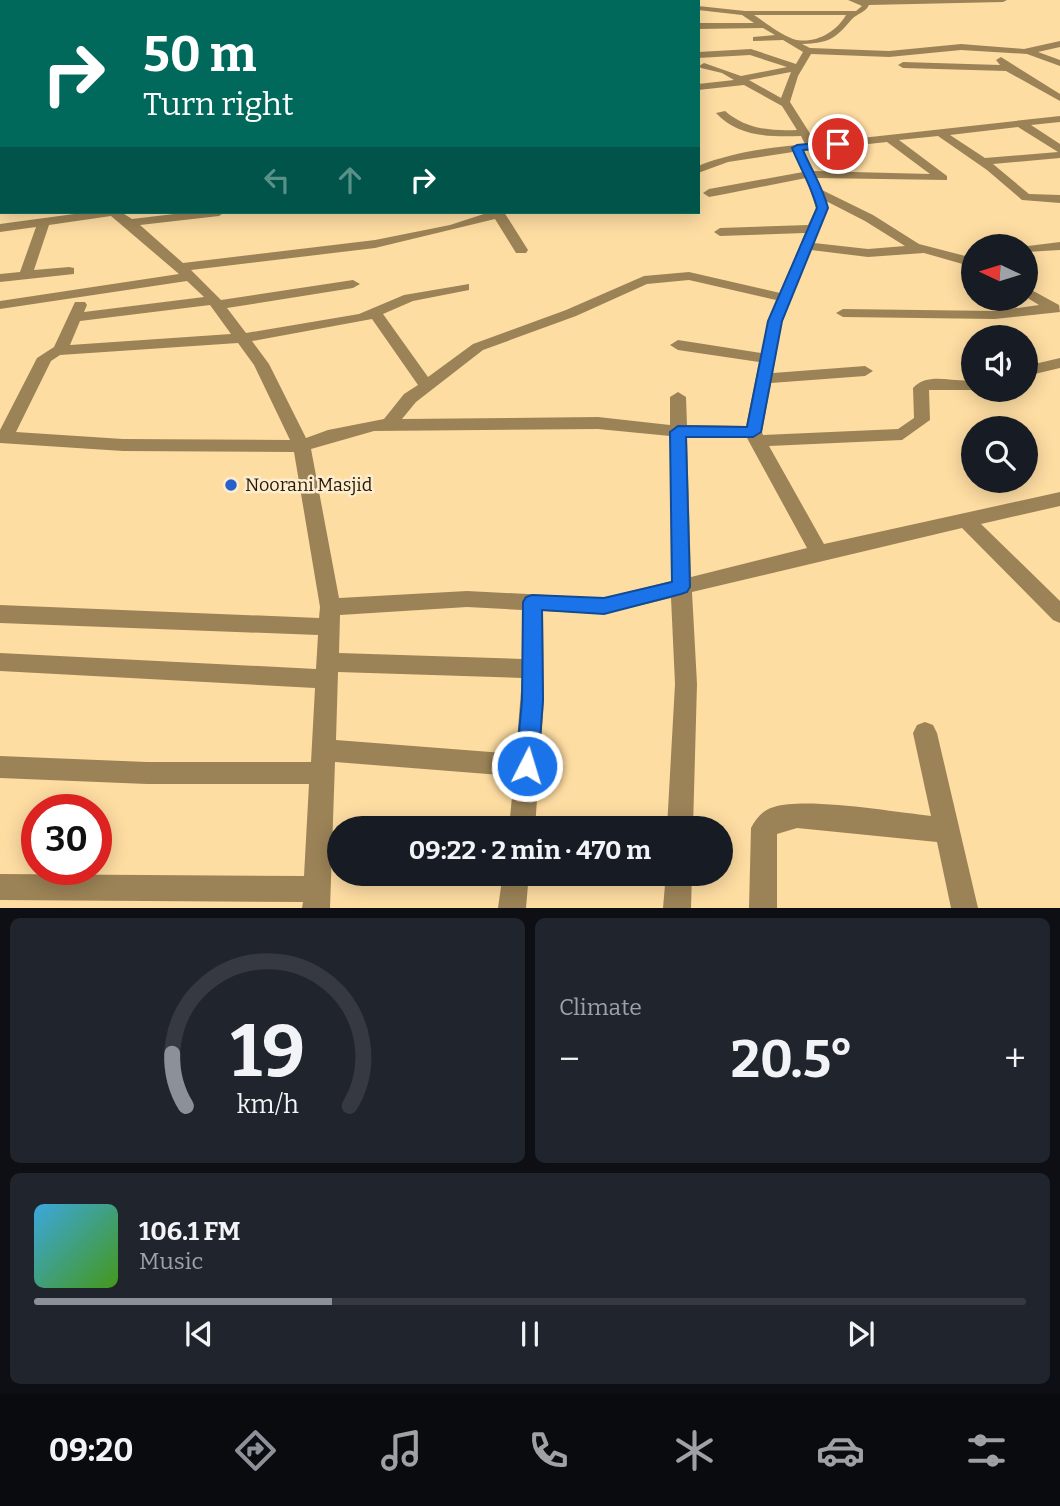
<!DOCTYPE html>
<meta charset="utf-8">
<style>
body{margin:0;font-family:Bitter,serif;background:#20242c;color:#f1f3f6;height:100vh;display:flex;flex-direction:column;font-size:26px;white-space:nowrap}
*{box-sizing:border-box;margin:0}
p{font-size:23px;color:#9ea1a6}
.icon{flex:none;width:38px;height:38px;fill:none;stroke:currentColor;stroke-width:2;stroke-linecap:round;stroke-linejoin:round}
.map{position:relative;height:908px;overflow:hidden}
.side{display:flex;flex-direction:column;gap:10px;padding:10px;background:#0d0f14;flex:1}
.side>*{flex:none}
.hud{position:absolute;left:0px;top:0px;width:700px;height:214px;box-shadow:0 4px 18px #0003;background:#00695c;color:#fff;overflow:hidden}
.needle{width:46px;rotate:274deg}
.fabs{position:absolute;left:961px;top:234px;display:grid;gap:14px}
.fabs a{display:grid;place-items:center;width:77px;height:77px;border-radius:50%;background:#171b24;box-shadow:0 4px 18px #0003;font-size:35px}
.speed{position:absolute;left:21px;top:794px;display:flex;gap:14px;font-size:35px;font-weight:700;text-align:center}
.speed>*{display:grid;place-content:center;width:91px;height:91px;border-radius:50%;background:#171b24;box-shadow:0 4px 18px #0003;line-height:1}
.speed .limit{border:10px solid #d22;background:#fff;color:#111}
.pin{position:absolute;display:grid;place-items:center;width:60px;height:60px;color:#fff;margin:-30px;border:4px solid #fff;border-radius:50%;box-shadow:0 2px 7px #0007}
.me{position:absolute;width:77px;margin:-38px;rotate:5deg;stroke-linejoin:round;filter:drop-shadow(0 0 5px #0008)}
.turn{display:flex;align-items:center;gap:24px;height:147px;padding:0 28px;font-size:32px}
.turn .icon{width:91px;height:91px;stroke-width:2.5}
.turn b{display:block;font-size:49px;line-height:60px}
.lanes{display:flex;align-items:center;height:66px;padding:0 28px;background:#0003;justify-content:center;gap:35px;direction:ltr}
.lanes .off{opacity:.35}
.big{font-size:52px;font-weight:700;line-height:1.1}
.side .card{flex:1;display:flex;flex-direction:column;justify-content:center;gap:10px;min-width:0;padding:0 24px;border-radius:10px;background:#20242c}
.side .dial{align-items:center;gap:0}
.dial svg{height:182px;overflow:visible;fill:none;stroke:#363941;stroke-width:7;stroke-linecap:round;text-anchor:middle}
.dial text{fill:#f1f3f6;stroke:none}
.song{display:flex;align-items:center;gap:21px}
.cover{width:84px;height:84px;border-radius:10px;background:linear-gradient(135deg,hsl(200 70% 55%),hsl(100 70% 35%))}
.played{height:7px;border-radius:4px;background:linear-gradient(90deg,#8c9099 30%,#363941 30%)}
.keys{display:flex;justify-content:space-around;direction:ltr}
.heat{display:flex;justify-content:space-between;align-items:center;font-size:38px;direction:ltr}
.side .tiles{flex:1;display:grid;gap:10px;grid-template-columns:1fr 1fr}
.card:last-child{grid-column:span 2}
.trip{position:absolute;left:327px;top:816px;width:406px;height:70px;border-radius:35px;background:#171b24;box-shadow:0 4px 18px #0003;font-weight:700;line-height:70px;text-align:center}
.menu{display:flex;height:112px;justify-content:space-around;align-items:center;background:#090b0e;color:#9ea1a6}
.menu .icon{width:49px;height:49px}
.menu .selected{color:#8c9099}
.menu b{font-size:32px;color:#f1f3f6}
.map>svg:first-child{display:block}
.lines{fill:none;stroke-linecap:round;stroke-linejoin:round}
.minor{fill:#9c8357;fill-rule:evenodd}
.route{fill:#1a73e8;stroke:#114b97;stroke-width:2}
.poi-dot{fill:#2660cd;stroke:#fdedd0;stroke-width:2.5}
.labels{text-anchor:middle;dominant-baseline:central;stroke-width:5;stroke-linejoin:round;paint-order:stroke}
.poi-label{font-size:18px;fill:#281900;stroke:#fdedd0;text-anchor:start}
</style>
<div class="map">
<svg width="1060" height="908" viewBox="0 0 1060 908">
<rect width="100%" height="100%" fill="#fedda2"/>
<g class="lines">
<g class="minor">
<polygon points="416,0 444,0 414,2"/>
<rect x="552" y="0" width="8" height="2"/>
<polygon points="575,0 636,0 634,2"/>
<path d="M848,0H1007L1003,2L869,5C865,13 858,13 852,19C835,39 829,43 802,44L810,48L889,51L961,44L1024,49L1060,41V47L1038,52L1060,60V66L1027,54L961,50L889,57L811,54L798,76L790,102L816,143L1060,116V122L1031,125L1060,144V158L993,164L1029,194L1060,195V203L1022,200L987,170L938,136L899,140L947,176V180L817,178L822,190L873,215L919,244L973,258V267L924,253L868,257L811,250L782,321L773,373L865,366L873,371L865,376L771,383L762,432L763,435L898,429L914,418L913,388C928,371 954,383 973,380V390H929L930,420L902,440L769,446L824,544L1060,492V506L981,524L1060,601V623L1053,620L962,528L692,592L697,684L693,828H667L675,684L671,598L604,614L543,611L544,700L535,828H509L514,776L335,762L330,908H302L303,902L0,900V874L304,876L309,784H147L0,778V756L147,762H311L315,688L0,671V653L316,669L318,635L0,623V605L319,618L320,607L294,452L123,451L0,443V430L37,358L54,347L75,302H85L87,305L84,312L204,297L187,281L0,309V301L179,274L111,216L49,225L34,270L69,267L74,268V274L0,282V274L20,272L36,227L0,232V224L89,212H121L132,219L191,212H225L219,216L140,225L183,263L375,240L450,225L490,212H504L528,250L526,253H516L495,219L375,248L191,270L221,300L353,280L360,284L353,288L227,308L246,333L359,314L404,295L469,284V290L413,301L383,314L428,377L473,344L566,310L644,276L689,272L780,293L805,233L720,236L714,232L720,228L808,225L816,208L806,178L720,195L709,197L703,193L709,189L803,172L793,152L728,162L698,173V166C733,152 768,148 805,144L801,136C770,137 738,137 716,113L725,111C746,129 769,131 797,130L782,106L744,85L698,90V84L734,80L722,73L701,68L699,66L704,63L741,76L787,67L750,55L698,58V52L751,49L796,64L803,52L783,40L753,41V37L775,35L763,28L698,29V23H754L742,15L698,10V6L745,11H856L862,6ZM754,15H846C836,33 813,45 793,39C780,34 766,23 754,15ZM791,72L781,98L749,80ZM1018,127L1058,152L985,158L950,135ZM887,142L930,174L814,171L804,151ZM826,201L865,221L905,246L868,249L814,243L828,208ZM689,280L776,300L768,321L761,353L678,340L670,345L678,350L759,362L746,426L687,425L686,397L678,392L670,397V425L598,417L402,419L416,402L483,350L576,316L647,284ZM210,305L231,334L70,345L80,321ZM372,319L418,385L404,394L384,419L328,430L306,438L269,364L252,341ZM238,343L254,365L290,440L123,439L16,432L51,361L60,355ZM598,429L670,436L671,581L604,598L467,591L339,598L311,449L374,431ZM687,437L747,438L807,548L691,577ZM467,607L522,610V659L339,653L340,615ZM338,672L522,678L516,754L336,740Z"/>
<polygon points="1001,57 1060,94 1060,101 1006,71 903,68 898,65 903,62 1000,65 996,60"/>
<rect x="0" y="68" width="2" height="6"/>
<rect x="0" y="94" width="2" height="6"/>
<rect x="0" y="132" width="2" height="7"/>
<polygon points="2,188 2,196 0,197 0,189"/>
<polygon points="0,206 2,212 6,213 0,214"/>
<polygon points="1060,242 1060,250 1026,252 1026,247 1020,247"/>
<polygon points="1026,287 1059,305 1060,312 995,319 843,317 836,313 843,309 995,311 1039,305 1026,297"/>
<polygon points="1060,358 1060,368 1026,376 1026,366"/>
<path d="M925,722L933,725L937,733L978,908H951L937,842L797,828L777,834V908H749L751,828C756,818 763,810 774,807C807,797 893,812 931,816L913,733L917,725Z"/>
<polygon points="503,873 529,873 526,908 498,908"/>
<polygon points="666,873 692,873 691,908 663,908"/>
</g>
</g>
<path class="route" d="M838,141L843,144L841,146L803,150C811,170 823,187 828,208L782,321L761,432L753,437H686L690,587L687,592L681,594L604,614L542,610L543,700L538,766L535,774L527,777L519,774L516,766L522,700L523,602L526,597L532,595L604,598L672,582L670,432L678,426L747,427L768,321L817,208C812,187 800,168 792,148L797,145Z"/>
<circle class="poi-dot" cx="231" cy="485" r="7"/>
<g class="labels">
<g class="poi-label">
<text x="245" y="485">Noorani Masjid</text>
</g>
</g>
</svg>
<div class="fabs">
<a><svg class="needle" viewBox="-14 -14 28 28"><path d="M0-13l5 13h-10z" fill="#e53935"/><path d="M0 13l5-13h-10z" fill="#9ea1a6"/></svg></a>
<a><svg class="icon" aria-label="sound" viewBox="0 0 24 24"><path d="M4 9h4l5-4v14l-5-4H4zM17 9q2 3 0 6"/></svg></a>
<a><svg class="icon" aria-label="search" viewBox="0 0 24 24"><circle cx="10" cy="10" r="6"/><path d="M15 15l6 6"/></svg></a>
</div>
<div class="speed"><div class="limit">30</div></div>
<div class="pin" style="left:838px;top:144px;background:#d93025"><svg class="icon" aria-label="arrive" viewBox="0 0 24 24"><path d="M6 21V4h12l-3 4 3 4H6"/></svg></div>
<svg class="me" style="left:527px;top:766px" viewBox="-20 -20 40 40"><circle r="17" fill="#1a73e8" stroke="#fff" stroke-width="3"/><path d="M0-11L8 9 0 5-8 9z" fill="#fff"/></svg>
<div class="trip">09:22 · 2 min · 470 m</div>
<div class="hud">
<div class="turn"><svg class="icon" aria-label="right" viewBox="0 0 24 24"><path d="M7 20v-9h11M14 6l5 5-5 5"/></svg><div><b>50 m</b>Turn right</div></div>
<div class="lanes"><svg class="icon off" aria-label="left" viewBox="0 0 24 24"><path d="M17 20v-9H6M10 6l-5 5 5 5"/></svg><svg class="icon off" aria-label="ahead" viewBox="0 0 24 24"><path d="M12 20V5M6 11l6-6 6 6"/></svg><svg class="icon" aria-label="right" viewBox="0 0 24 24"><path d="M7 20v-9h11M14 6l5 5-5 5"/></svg></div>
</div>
</div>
<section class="side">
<div class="tiles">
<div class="card dial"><svg viewBox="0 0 100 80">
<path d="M14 69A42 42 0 1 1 86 69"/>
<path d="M14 69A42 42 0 0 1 8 46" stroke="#8c9099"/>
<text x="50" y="56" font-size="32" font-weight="700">19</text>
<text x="50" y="72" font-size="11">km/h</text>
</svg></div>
<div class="card"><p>Climate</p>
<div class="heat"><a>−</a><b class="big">20.5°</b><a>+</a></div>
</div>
<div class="card">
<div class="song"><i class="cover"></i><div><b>106.1 FM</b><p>Music</p></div></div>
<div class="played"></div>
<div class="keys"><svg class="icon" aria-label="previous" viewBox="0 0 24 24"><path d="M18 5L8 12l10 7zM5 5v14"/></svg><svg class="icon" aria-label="pause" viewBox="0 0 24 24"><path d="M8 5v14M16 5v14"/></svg><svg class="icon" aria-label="next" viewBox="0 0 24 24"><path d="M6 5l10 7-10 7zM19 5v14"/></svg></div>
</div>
</div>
</section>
<nav class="menu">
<b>09:20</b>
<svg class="icon selected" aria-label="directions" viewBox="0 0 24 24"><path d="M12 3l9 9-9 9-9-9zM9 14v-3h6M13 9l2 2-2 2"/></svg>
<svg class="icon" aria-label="music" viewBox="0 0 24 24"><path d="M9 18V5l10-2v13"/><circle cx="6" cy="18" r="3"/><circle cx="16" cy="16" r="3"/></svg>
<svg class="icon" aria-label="phone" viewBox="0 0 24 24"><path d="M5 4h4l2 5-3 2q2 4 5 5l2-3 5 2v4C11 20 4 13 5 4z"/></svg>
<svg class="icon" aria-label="climate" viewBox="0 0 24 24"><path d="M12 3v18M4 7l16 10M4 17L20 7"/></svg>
<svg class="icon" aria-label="car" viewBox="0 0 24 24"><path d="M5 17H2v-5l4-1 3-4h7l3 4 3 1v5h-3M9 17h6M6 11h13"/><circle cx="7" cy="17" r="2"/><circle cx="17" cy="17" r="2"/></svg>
<svg class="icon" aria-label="filters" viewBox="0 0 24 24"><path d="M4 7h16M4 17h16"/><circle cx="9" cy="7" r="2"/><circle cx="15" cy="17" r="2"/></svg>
</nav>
